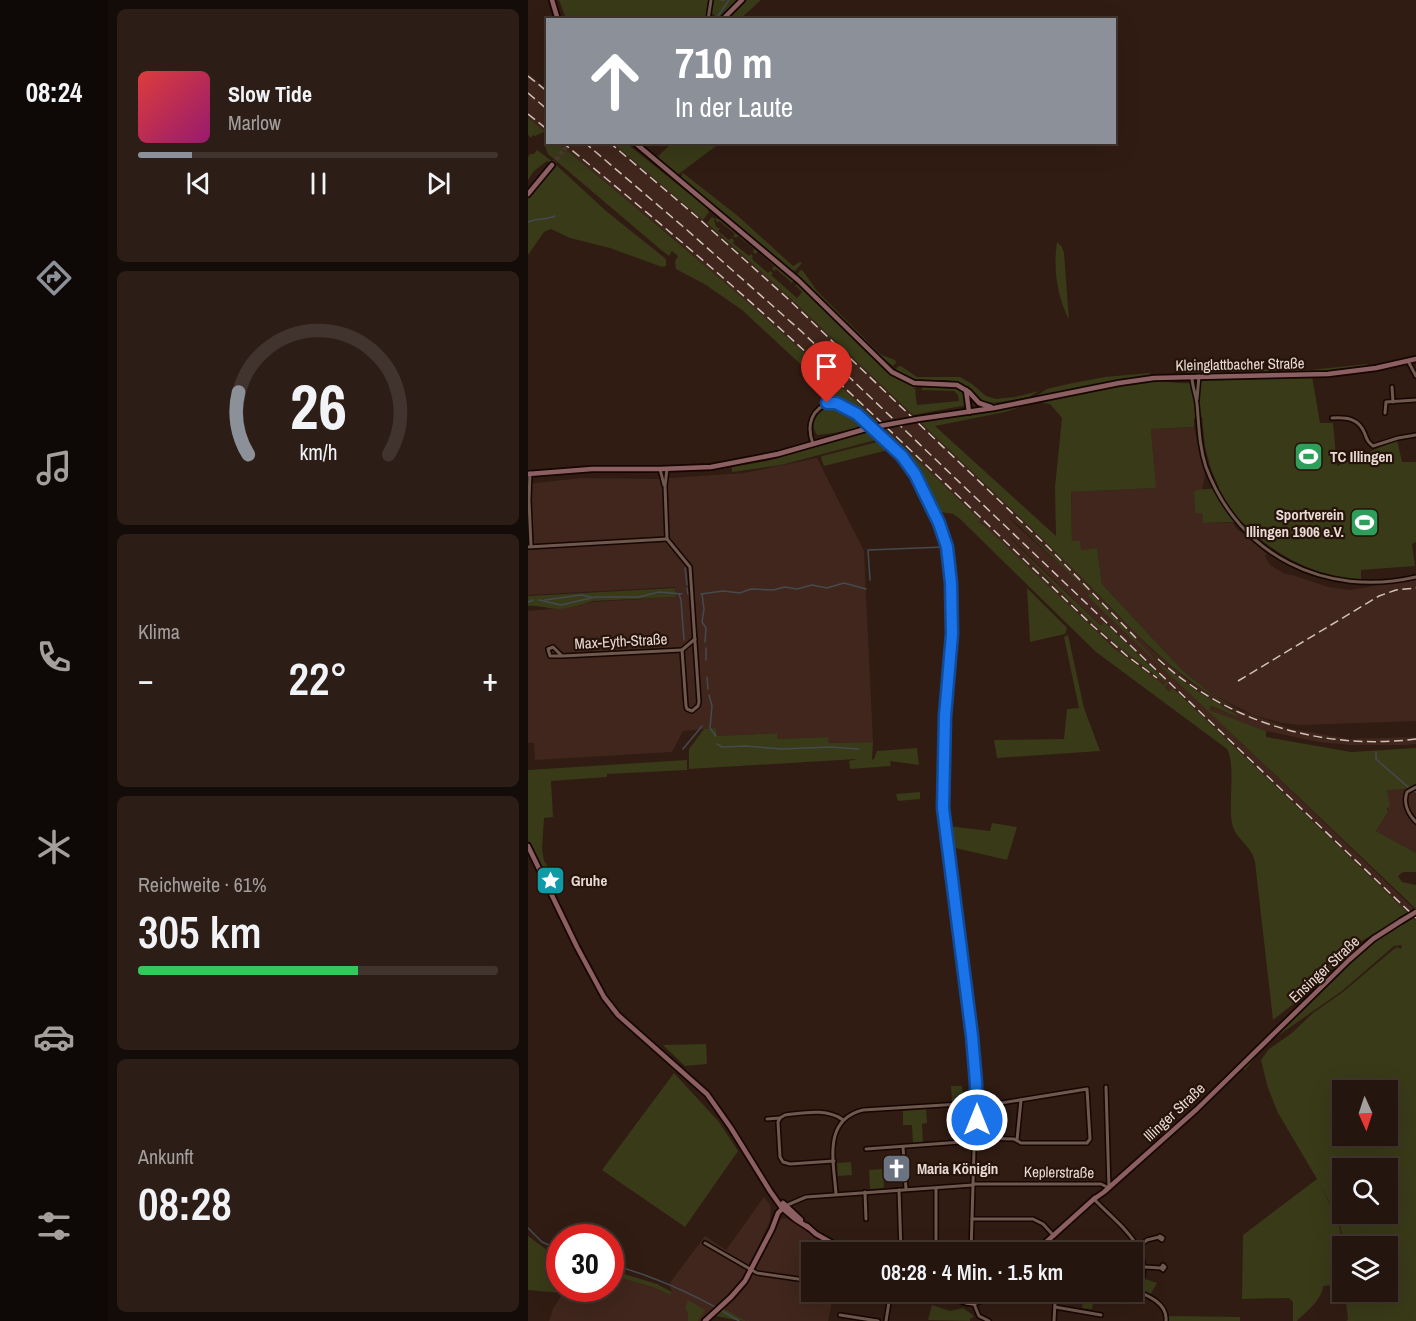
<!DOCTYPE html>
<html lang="de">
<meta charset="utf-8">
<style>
body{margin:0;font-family:"Archivo Narrow",sans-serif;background:#2c1e17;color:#f1f3f6;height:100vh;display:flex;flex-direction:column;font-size:22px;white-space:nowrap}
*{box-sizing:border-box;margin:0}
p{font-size:20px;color:#a39f9e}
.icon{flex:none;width:33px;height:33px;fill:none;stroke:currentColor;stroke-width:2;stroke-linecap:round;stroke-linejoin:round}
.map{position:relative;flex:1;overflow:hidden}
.drawer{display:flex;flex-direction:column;gap:9px;padding:9px;background:#140c08;width:420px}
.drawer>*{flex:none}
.banner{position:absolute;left:18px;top:18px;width:570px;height:126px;border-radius:0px;box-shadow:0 6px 24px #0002,0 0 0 2px #41342e;background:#8c9099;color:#fff;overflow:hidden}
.needle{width:39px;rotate:177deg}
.fabs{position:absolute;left:804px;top:1080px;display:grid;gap:12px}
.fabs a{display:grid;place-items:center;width:66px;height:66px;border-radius:0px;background:#24150e;box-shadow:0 6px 24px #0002,0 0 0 2px #41342e;font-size:30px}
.speed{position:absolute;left:18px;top:1224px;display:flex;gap:12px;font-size:30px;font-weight:700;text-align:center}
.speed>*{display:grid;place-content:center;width:78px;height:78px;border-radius:50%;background:#24150e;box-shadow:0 6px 24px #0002,0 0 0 2px #41342e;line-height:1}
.speed .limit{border:9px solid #d22;background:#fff;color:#111}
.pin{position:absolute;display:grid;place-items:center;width:51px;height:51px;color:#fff;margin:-62px -26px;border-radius:50% 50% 50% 0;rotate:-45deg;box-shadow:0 0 6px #0007}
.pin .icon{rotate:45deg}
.me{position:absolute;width:66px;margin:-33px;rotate:0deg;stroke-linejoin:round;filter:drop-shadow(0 0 4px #0008)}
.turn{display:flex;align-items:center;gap:21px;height:126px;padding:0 30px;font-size:27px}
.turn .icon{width:78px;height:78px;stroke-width:2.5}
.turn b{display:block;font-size:42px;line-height:51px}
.big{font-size:45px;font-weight:600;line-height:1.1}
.drawer .widget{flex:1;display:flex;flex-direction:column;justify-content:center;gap:9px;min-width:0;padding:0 21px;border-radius:9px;background:#2c1e17}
.drawer .dial{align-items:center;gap:0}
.dial svg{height:156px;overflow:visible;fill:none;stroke:#41342e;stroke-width:7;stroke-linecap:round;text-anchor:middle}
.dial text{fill:#f1f3f6;stroke:none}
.song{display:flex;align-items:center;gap:18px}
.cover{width:72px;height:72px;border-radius:9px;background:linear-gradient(135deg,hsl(0 70% 55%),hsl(320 70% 35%))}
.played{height:6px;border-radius:3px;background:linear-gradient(90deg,#8c9099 15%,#41342e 15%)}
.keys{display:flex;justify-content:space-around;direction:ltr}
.heat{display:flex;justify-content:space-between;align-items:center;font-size:33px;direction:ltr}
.charge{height:9px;border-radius:4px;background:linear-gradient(90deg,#34c759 61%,#41342e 0)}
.trip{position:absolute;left:273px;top:1242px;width:342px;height:60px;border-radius:0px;background:#24150e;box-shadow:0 6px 24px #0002,0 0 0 2px #41342e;font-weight:600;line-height:60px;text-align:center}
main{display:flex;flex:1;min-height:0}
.tabs{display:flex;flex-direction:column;width:108px;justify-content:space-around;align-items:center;background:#0e0806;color:#a39f9e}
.tabs .icon{width:42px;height:42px}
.tabs .current{color:#8c9099}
.tabs b{font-size:27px;color:#f1f3f6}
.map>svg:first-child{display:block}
.built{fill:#40261c;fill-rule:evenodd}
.green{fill:#383a18;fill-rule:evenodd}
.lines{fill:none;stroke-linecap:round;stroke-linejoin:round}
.stream{stroke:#464a4f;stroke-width:1.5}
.secondary-tunnel{stroke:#4c3830;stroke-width:4.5;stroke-dasharray:4.5 2;stroke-linecap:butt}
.street-casing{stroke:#170602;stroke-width:6}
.secondary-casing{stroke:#170602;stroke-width:8}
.street{stroke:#6f584e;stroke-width:3}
.secondary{stroke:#8c6063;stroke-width:4.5}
.rail{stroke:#d0c1bb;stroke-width:1.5;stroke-dasharray:9 4.5;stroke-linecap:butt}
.secondary-bridge-casing{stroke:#170602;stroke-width:8;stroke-linecap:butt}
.secondary-bridge{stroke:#8c6063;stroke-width:4.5}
.route-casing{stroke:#114b97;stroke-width:15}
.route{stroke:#1a73e8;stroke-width:10}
.labels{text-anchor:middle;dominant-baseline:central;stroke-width:4.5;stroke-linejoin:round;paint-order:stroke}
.street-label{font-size:15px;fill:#e8dad4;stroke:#26130a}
.poi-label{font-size:15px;font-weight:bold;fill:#e8dad4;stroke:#26130a;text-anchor:start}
</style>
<main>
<nav class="tabs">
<b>08:24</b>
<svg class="icon current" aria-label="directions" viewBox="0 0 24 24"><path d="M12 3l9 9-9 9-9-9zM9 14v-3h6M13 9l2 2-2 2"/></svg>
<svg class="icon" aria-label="music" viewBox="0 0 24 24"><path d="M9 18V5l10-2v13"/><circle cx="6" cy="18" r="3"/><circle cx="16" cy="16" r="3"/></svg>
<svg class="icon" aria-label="phone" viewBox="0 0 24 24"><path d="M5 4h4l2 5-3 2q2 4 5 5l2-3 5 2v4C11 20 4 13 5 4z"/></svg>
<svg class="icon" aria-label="climate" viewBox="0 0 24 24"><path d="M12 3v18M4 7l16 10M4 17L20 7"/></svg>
<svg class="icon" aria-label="car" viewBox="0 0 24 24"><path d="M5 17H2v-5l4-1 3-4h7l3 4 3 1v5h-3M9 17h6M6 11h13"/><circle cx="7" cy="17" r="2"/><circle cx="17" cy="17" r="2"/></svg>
<svg class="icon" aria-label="filters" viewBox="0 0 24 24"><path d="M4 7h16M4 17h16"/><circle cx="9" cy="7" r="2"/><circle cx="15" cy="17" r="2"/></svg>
</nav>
<section class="drawer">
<div class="widget">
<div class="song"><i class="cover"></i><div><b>Slow Tide</b><p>Marlow</p></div></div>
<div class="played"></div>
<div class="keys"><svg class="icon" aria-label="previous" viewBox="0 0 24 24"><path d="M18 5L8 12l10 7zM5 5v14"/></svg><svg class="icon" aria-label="pause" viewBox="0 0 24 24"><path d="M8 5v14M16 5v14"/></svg><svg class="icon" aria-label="next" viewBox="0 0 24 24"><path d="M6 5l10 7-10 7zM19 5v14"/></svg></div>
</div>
<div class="widget dial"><svg viewBox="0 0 100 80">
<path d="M14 69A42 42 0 1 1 86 69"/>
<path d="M14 69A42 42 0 0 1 9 37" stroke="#8c9099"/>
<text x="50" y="56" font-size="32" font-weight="700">26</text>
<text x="50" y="72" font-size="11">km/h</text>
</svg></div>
<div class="widget"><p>Klima</p>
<div class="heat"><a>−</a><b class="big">22°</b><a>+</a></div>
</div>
<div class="widget"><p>Reichweite · 61%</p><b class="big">305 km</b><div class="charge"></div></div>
<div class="widget"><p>Ankunft</p><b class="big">08:28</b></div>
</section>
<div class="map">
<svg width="888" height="1321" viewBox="0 0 888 1321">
<rect width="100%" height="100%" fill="#301c13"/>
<g class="built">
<polygon points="0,73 19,90 19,134 0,118"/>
<path d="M30,143H85L140,189L260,296L535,559L626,652L661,681L708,709L763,729L821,739L888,737V744L878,745H821L791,742L738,731L690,714L681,710L682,706L709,717L706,712L679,697L645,674L615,647L563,593L561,596L888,911V921L646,688L641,692L637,687L638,681L636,685L608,666L564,628L457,526L450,522L451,520L339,411L267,345L149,241ZM480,516L515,545L555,585L488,525ZM478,533L573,626L577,623L638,681L610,662L567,625L519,578Z"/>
<polygon points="666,427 677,475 674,490 666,493 667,513 674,513 675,523 705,523 709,529 739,554 737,556 742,565 757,574 764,575 800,587 822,590 888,579 888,721 773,725 754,723 725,715 684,694 655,671 574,584 569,548 553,550 544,541 543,492 627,488 623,429"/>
<polygon points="289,458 336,551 345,742 301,743 299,737 250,739 249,733 189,736 188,728 155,731 144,752 7,760 6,743 0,743 0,611 46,607 64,602 148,597 147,587 0,595 0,484 53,478 127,479 216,473"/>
<polygon points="888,784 888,853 848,831 860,812 859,789 877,789"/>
<polygon points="236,1197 243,1206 242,1221 217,1276 206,1291 175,1321 21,1321 25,1309 37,1289 82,1288 83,1275 127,1288 142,1295 144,1291 141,1284 177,1236 198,1250"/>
<polygon points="257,1218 266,1222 313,1252 284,1252 284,1292 306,1292 300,1321 218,1321 197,1309 197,1307 212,1293 223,1277 248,1227 253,1219"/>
</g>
<g class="green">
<polygon points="31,0 182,0 178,20 38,19"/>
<polygon points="186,0 210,0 190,19 183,12"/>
<polygon points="217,0 233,0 212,19 197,20"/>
<polygon points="0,118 16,131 16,132 7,136 5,135 3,138 0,135"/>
<path d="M19,133L20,142L30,143C139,233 249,324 350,422L346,423L330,408L310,399L214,310L178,285L148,269L147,261L150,256L144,251L141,256L132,249L20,154L16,144Z"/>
<polygon points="85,143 98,143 179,208 181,212 175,220"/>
<polygon points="144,143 192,143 148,176 128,158"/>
<polygon points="9,150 25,162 78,211 138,259 138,266 134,267 82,248 42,238 23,229 16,232 0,255 0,198 20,172 23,173 25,168 23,163 19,161 6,171 0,180 0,157 2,154 6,154"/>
<polygon points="155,173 210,216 265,266 272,262 274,263 267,271 261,269 152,179"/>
<polygon points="184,217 187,219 186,221 189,228 192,228 190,231 201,240 204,238 206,240 205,243 221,256 223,254 225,256 224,259 240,273 242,271 245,273 243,275 269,298 274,292 268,286 265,287 270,283 358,369 368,377 387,385 388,388 385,388 389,391 387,391 389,405 431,401 430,395 426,391 393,390 395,386 424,385 436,392 439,405 385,415 260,296 179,223"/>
<polygon points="187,218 192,220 263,279 265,278 266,281 262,284 263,282 248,269 246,271 244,269 246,266 230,252 227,254 225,252 226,249 210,236 208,238 205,236 207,234 191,221 189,223"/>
<path d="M529,242L534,247L536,253L541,320C529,295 525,270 529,242Z"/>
<polygon points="273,270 275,271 289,291 349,351 354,355 367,360 368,363 365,366 349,354 271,278 269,274"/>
<polygon points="839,364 840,366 850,364 803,372 656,373 670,369 782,370"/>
<path d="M373,366L389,377H432L444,384L458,396L468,399L487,397L511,391L501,397L474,402H451C447,396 443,390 438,387C417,371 391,391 368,370L369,367Z"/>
<polygon points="621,373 623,375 622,376 475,404 459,404 454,402 479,403 505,398 519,389 540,384 577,377"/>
<path d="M784,376L792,423H805L809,466L869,440L874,462H888V542L884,544L887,566L833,570V581C787,576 746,556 714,522L675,523L674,513H667L666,493L668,490L691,488L683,469L677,447L674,417L666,418V427L623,429L628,488L543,492L544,541H552L553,550L569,548L574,584L655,671L684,694L713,711C639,675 603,626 546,570C495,520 443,471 391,421L504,403L477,412L407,426L528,536L527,487L534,418L522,404L513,403C545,396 597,379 629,381C646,382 664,387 679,378Z"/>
<path d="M301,407C316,407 327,415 339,425L307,433L289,435C281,423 289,413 301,407Z"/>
<path d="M356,428L452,520L450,522L457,526L587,649L636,685L638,682C576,641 528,586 477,534L573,626L576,622L640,683L637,687L641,692L645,688L880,913L832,942L768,1002L745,1020L727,862C724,845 707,840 704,823C700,803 708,766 699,749L568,652L431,518L425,514L412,512C399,480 377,453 352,429Z"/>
<polygon points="345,431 349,435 348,440 253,465 204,472 204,467 239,461"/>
<polygon points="353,441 364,449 296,466 293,458 294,456"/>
<polygon points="480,515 532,561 631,663 669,691 708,714 709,717 683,706 681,710 738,731 738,737 823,752 888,748 888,784 877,789 859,790 862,807 859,808 860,812 848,831 888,853 888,872 875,872 870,876 874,882 888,885 888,909 580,616 560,596 562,593"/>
<path d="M147,588L148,597L64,601C54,605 41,609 30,609C20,609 10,605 0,606V596Z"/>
<polygon points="499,588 539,628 537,634 502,642"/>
<polygon points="540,635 556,708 572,751 469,758 466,740 536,739 539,709 551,708 536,637"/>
<polygon points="188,728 189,736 249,733 250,739 300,737 301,743 345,742 344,760 346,759 349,751 389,748 391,765 362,761 363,766 322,769 321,761 329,759 161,769 161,749 176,729"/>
<polygon points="159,760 159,770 79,774 79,777 23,781 25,817 16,818 14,849 16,861 27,877 25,883 21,885 0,841 0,770"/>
<polygon points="392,792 392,799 370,801 368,794"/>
<polygon points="464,823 489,827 479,860 423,847 420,826 462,831"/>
<path d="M884,917L888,921V1321H818L820,1320L817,1292H860V1246H817L810,1218L792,1185L809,1218L816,1246L814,1284L795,1286C794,1300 779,1311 769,1321H765V1302L761,1298L714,1299L715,1235L789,1179L750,1113L740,1088L733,1060L741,1049L764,1033L785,1013L815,992L866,949L869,947L873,949L874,945L866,946L814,991L738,1044L717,1070L715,1069V1066C768,1014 819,954 884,917ZM814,1090H860V1136H814ZM814,1168H860V1214H814Z"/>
<polygon points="178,1044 179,1064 157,1066 135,1045"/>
<polygon points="146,1073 191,1122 210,1151 157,1227 74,1170"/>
<polygon points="423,1086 434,1086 435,1101 424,1102"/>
<polygon points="398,1109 399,1123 394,1124 395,1143 385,1144 384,1125 375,1125 375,1111"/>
<polygon points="323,1162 324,1175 310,1176 309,1163"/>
<polygon points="355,1169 356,1188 342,1189 341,1170"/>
<polygon points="0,1236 19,1250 31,1255 32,1288 37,1289 34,1293 0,1290"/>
<polygon points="83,1270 129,1284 144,1292 142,1295 127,1288 83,1275"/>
<polygon points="617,1279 629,1283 622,1295 614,1290"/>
<polygon points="554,1292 573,1292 573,1295 563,1294 566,1296 564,1309 554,1308 556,1293"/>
<polygon points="160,1300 177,1310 170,1321 160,1321 160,1313 157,1308"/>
<polygon points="404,1305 422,1311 435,1308 445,1315 445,1318 442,1318 442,1321 400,1320"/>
<path d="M197,1307V1309L218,1321C207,1321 198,1317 186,1316Z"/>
<polygon points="641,1316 712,1317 712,1321 640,1321"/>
</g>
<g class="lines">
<g class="stream">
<polyline points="193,0 196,0"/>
<polyline points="190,16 201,0"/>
<path d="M0,222C10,218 18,220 27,216"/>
<polyline points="157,568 159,585"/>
<polyline points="342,580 340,550 416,547"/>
<polyline points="159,588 160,594"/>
<polyline points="151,594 153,600 156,640"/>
<polyline points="173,594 195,591 212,593 223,589 245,590 257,587 269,589 284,585 299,588 316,583 338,589"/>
<polyline points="174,594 176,609 174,622 178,628 177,642"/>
<polyline points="11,600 33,605 67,597 111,597 131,592 154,594"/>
<polyline points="17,600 53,595 63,597"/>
<polyline points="0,602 5,600"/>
<polyline points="178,648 178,660"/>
<polyline points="179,677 180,689"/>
<polyline points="181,695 184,706 182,728 188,736"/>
<polyline points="189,744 194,747 217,746 254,749 302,747 331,749"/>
<polyline points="155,749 174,726"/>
<polyline points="848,752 848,759 880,787"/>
<polyline points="886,791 888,792"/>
<polyline points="0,1228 14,1242 32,1250"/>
<path d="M82,1264C128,1277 171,1296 211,1321"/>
</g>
<polyline class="secondary-tunnel" points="24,165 42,142"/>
<defs>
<g id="street">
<polyline points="180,20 183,0"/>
<polyline points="880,361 888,376"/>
<path d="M664,377C664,386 668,395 669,404C671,425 671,446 678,467C711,556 798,598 888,577"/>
<polyline points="864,387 865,402"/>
<polyline points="669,399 671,376"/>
<polyline points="857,413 858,402 888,400"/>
<path d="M804,418C818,417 831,418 837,434C839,440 840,442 845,446L870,438L888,435"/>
<path d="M285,444C278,425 283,408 304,402L321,409L337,420L374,456L387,474L411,523L419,547L422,563L424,634L418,698L415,808L439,992L448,1083L443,1252"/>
<polyline points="132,469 136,485"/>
<polyline points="139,469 137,486 139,539 162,567 171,702 170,706 164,711 159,709 158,706 154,650"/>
<polyline points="2,473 1,500 3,546"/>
<polyline points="0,547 139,539"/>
<polyline points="154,650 167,639"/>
<polyline points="34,656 22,656 20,649 25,647 34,656 154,650"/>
<path d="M888,787L879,792C875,803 880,814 888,822"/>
<polyline points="578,1087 581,1188"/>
<polyline points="239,1119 252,1118"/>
<polyline points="448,1138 486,1139 493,1143 559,1143 562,1139 559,1089 449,1107"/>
<polyline points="489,1140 493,1100"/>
<polyline points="375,1147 378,1189"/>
<polyline points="338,1149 447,1141"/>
<path d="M306,1161L262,1164L255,1162L252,1157L250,1122L252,1118L257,1115C276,1113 299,1108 315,1120"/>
<polyline points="446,1184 573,1184 581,1188"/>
<polyline points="371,1190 373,1252"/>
<polyline points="337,1192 338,1219"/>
<path d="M308,1194C306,1163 294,1120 335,1110L449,1103"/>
<path d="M566,1199C591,1226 630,1249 610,1291"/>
<polyline points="257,1206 278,1197 445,1185"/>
<polyline points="444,1219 505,1219 515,1224 526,1236"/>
<polygon points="632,1236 635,1238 634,1240 631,1238"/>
<polyline points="177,1243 229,1273 284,1281"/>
<polyline points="610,1247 619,1240 631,1237"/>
<polyline points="408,1252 408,1188"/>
<polygon points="635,1265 637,1267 635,1270 633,1268"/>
<polyline points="617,1267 633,1268"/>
<path d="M604,1289C619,1295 640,1303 638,1321"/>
<polyline points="338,1292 369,1298 374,1297 377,1292"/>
<polyline points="443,1292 444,1304"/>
<polyline points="518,1292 527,1303 526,1321"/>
<polyline points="446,1304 451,1316 461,1321"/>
<polyline points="527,1307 573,1315"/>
<polyline points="312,1315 350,1321"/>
<polyline points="358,1321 362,1296"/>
</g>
<g id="secondary">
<polyline points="24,0 30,20"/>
<polyline points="194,20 214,0"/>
<polyline points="106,142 270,280 364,372 386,383 429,385 441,392 451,403 463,407"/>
<polyline points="0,194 24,165"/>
<polyline points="438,390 441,412"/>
<polyline points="390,419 466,408 591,383 626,378 800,374 848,368 888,359"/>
<polyline points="0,474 64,469 132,469 183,467 250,454 341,428"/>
<polyline points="0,846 49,947 76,997 90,1015 179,1094 203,1128 242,1191 254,1208 267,1219 281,1228"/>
<polyline points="566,1199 576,1192 669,1109 821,960 845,939 873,921"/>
<polyline points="255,1203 273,1220"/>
<polyline points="279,1226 288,1234 320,1252"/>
<polyline points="507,1252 567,1198"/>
<path d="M416,1292C438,1303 444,1310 465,1292"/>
<polyline points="177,1321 203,1297 217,1281 244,1229 250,1213 257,1206"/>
</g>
</defs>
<use href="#street" class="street-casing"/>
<use href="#secondary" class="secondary-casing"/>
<use href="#street" class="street"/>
<use href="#secondary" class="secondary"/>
<g class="rail">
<polyline points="0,76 20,92"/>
<polyline points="0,93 20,110"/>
<polyline points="0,114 20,130"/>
<path d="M34,142C114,208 193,274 269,344C370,436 467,532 565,626L599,656L629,678"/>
<polyline points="56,142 159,230 273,331 888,918"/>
<polyline points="81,142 169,217 258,297 521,548 608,638"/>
<path d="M630,659C699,722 795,751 888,739"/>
<polyline points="710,681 851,596 868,590 888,588"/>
</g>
<defs>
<g id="secondary-bridge">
<polyline points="341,428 390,419"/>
<polyline points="873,921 888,912"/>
</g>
</defs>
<use href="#secondary-bridge" class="secondary-bridge-casing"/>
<use href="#secondary-bridge" class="secondary-bridge"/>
</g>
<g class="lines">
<defs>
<polyline id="route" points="299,403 308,403 329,414 374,456 387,474 411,523 419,547 423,583 424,634 417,716 415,808 444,1036 448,1083 449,1120"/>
</defs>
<use href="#route" class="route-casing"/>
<use href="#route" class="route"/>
</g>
<defs>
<symbol id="stadium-square" viewBox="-11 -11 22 22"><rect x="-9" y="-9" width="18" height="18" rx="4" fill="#2e9e5b" stroke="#26130a"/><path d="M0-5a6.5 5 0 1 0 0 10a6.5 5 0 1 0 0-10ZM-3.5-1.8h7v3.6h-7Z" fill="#fff"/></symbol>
<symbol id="sight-square" viewBox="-11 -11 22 22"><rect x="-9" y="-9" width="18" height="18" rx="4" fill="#0f9aa8" stroke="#26130a"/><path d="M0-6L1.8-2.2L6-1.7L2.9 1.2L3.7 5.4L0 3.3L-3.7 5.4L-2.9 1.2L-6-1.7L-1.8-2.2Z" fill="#fff"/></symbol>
<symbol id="church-square" viewBox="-11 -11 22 22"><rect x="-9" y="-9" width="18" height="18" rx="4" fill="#6b7280" stroke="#26130a"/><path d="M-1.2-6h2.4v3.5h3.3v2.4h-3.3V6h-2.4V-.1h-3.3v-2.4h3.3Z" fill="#fff"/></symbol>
</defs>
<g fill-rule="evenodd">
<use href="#stadium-square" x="764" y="440" width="33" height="33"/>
<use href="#stadium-square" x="820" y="506" width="33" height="33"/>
<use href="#sight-square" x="6" y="864" width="33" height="33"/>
<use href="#church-square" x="352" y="1152" width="33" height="33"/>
</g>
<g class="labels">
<g class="street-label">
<text transform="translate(712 364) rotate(-1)">Kleinglattbacher Straße</text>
<text transform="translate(93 641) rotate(-3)">Max-Eyth-Straße</text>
<text transform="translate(796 969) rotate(-43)">Ensinger Straße</text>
<text transform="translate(646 1112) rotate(-43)">Illinger Straße</text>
<text transform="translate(531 1172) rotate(1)">Keplerstraße</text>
</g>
<g class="poi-label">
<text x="802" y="456">TC Illingen</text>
<text x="816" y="514" text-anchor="end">Sportverein<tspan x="816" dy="17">Illingen 1906 e.V.</tspan></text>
<text x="43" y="880">Gruhe</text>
<text x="389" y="1168">Maria Königin</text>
</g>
</g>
</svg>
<div class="fabs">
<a><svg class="needle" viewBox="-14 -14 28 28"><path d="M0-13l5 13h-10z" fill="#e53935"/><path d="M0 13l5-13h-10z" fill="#a39f9e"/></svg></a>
<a><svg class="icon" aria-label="search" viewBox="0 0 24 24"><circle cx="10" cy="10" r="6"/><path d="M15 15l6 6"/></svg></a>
<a><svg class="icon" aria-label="layers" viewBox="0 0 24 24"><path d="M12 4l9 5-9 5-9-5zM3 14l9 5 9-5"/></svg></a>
</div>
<div class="speed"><div class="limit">30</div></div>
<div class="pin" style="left:299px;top:403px;background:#d93025"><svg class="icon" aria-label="arrive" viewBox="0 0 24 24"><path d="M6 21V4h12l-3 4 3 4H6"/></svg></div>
<svg class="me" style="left:449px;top:1120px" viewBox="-20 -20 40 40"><circle r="17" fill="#1a73e8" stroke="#fff" stroke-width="3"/><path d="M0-11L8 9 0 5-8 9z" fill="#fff"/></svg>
<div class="trip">08:28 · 4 Min. · 1.5 km</div>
<div class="banner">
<div class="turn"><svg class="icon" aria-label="ahead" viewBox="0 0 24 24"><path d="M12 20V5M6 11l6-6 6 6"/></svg><div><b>710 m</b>In der Laute</div></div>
</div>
</div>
</main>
